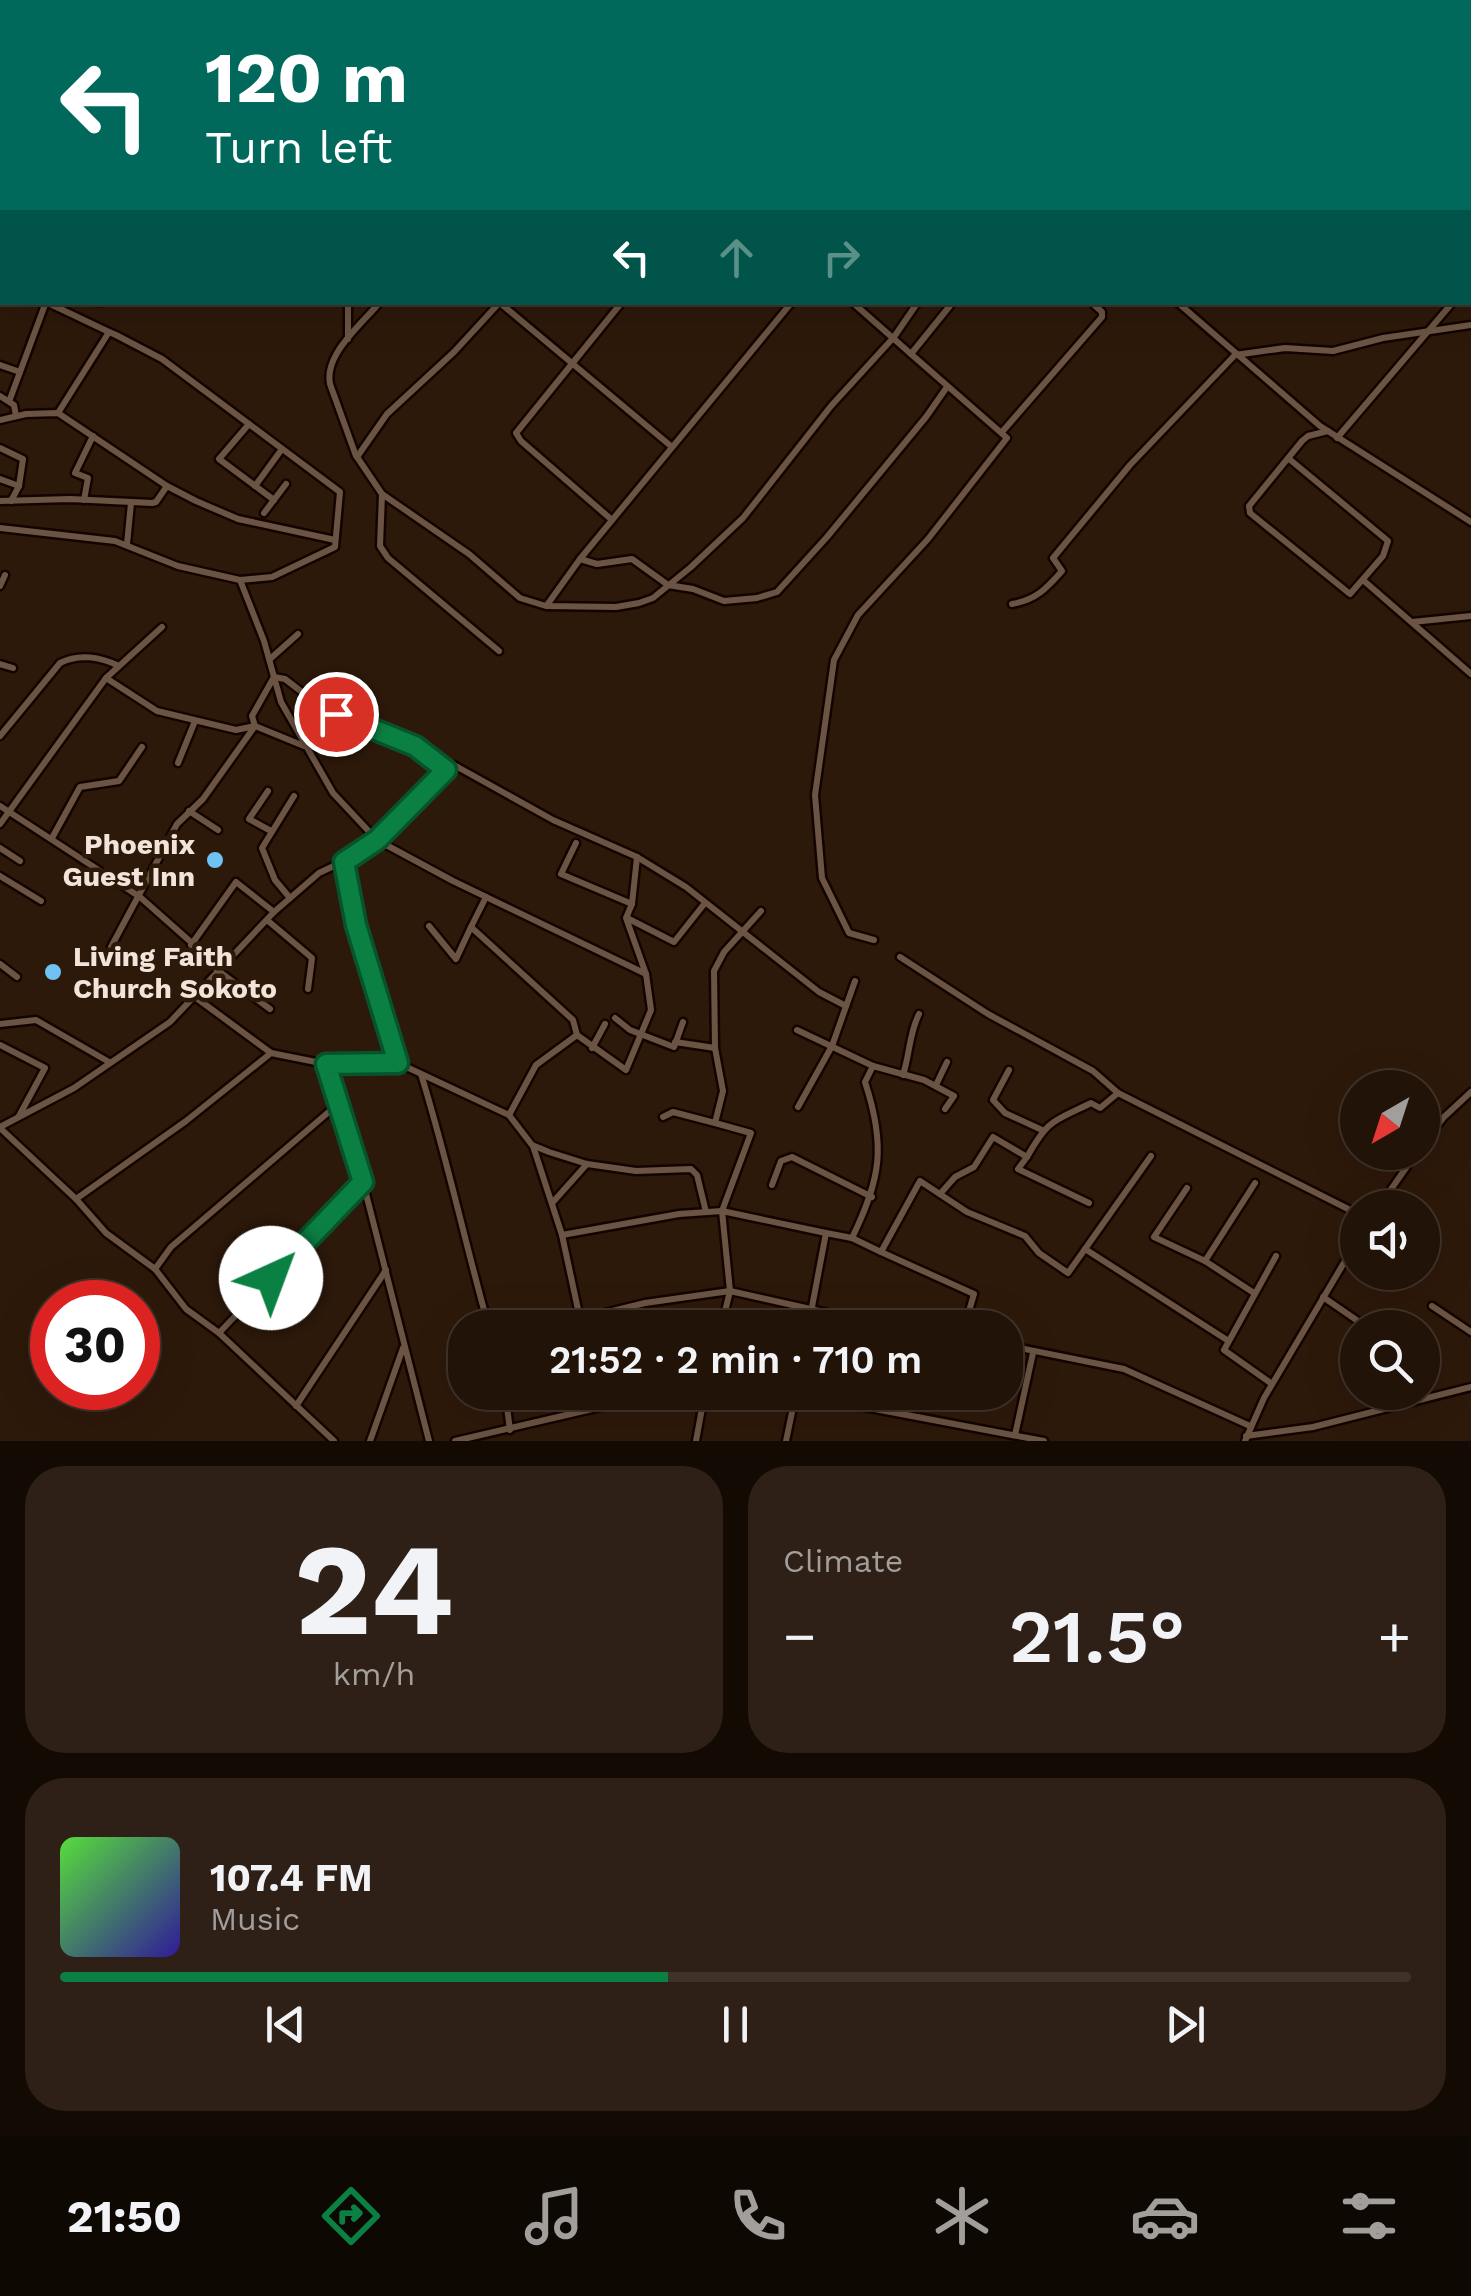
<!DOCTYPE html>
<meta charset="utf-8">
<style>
body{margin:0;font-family:"Work Sans",sans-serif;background:#2e2016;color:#f1f3f6;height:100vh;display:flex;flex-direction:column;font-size:38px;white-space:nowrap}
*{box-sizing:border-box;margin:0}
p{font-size:32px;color:#a29e9c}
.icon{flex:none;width:55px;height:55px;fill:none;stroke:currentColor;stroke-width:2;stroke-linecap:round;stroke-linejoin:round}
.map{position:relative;height:1441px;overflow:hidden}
.panel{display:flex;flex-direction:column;gap:25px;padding:25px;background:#130a04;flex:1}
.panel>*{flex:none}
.hud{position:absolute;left:0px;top:0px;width:1472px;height:305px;box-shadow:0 10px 40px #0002,0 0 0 2px #3f3229;background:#00695c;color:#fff;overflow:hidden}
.needle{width:65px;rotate:219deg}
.fabs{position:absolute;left:1340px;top:1070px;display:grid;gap:20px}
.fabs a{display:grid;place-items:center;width:100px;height:100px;border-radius:50%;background:#221308;box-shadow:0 10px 40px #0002,0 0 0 2px #3f3229;font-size:50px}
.speed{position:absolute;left:30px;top:1280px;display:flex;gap:20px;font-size:50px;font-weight:700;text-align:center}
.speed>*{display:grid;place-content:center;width:130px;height:130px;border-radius:50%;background:#221308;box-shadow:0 10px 40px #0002,0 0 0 2px #3f3229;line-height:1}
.speed .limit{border:15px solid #d22;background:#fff;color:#111}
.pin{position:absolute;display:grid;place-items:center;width:85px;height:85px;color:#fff;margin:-42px;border:5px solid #fff;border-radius:50%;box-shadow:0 2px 10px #0007}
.me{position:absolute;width:110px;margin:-55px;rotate:43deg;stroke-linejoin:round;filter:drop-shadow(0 0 8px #0008)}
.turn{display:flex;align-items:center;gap:35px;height:210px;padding:0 40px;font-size:45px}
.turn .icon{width:130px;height:130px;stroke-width:2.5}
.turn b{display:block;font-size:70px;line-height:85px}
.lanes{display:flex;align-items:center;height:95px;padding:0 40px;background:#0003;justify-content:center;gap:50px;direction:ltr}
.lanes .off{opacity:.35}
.big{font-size:75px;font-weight:600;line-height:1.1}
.panel .widget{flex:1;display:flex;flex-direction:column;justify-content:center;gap:15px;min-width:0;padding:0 35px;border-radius:40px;background:#2e2016}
.panel .dial{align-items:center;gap:0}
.dial b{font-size:130px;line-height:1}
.song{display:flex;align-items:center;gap:30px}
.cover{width:120px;height:120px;border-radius:15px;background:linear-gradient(135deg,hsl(110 70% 55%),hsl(250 70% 35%))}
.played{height:10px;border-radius:5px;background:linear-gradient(90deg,#0b8043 45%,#3f3229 45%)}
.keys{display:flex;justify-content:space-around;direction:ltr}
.heat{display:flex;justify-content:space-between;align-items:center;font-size:55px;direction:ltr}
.panel .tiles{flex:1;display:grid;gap:25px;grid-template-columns:1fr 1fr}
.widget:last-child{grid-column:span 2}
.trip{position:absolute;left:448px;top:1310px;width:575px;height:100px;border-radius:40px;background:#221308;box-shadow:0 10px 40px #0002,0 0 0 2px #3f3229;font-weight:600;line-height:100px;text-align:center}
.dock{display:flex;height:160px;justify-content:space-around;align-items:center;background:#0e0803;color:#a29e9c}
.dock .icon{width:70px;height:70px}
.dock .selected{color:#0b8043}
.dock b{font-size:45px;color:#f1f3f6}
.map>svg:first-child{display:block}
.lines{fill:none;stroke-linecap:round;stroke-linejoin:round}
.street-casing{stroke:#140400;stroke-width:11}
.street{stroke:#6b5443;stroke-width:6}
.route-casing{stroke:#07532c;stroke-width:25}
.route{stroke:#0b8043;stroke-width:18}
.poi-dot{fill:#6fc2f4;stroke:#2d190a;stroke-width:4}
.labels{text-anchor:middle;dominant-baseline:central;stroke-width:9;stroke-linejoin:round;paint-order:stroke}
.poi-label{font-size:28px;font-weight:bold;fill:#f2e4da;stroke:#2d190a;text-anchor:end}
</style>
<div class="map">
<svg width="1471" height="1441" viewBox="0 0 1471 1441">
<rect width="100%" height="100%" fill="#2d190a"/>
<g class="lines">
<defs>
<g id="street">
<polyline points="139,0 143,2"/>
<polyline points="514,0 514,2"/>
<polyline points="703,0 706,2"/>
<polyline points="785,0 788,2"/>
<polyline points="835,0 838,2"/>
<polyline points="947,0 950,2"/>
<polyline points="1181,0 1184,2"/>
<polyline points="1446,0 1450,2"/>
<polyline points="175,2 198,0"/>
<polyline points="265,2 265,0"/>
<polyline points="409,2 409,0"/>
<polyline points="650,2 652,0"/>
<polyline points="995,2 997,0"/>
<polyline points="1110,2 1112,0"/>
<polyline points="1209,2 1216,0"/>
<polyline points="1317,2 1319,0"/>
<polyline points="1470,16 1471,16"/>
<polyline points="0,36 2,36"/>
<polyline points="1470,92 1471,92"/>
<polyline points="1470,137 1471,138"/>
<polyline points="1470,282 1471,281"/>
<polyline points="0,285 2,285"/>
<polyline points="46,302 109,332"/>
<polyline points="97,302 102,302"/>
<polyline points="348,302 348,339"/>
<polyline points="499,302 672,447"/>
<polyline points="852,302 911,354"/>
<polyline points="1177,302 1320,426 1471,522"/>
<polyline points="0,365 20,372"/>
<polyline points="0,396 14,405 16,416"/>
<polyline points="10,399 46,302"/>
<polyline points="0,420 26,414 58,413 167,486 196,501 238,519 335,540"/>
<polyline points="249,424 219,459 274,500"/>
<polyline points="1002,432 1102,317 1102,312 1091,302"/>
<polyline points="1337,438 1453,302"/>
<polyline points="0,448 23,459 19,486 11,501"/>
<path d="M356,456L330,384C324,354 362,324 380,302"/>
<polyline points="1288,458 1388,541 1383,556 1350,594 1250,513 1249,506 1302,441 1308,436 1328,431"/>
<polyline points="0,479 19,486"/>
<polyline points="255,486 282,449"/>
<polyline points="382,494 469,554 520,598 546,606 616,607 639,603 653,598 691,567 743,518 831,406 894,337 918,302"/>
<polyline points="84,500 88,478 75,473 93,436"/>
<polyline points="0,501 70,499 152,503 156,502 167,486"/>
<polyline points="264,513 286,484"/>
<polyline points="612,520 521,441 516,433 622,302"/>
<polyline points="0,528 115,541 178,566 240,580 272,577 335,547 340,492 162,359 116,335 109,332 58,413"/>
<polyline points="127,544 131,503"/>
<polyline points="580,559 597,564 632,559 668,585 693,589 724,601 757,598 777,592 827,537 926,417 947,387"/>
<polyline points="240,580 264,641 281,702 333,793 377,840 453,881 646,974"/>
<polyline points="1363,580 1471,674"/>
<polyline points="0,586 5,575"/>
<path d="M1012,604C1036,600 1047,588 1062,571L1053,558L1130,465L1235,355L1285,348L1333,351L1383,338L1471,325"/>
<polyline points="547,605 580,559 792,302"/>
<polyline points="1412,622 1471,616"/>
<polyline points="499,651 388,558 380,546 382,494 357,457 387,414 454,352 500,302"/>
<polyline points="270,659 298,634"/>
<polyline points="0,664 13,668"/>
<polyline points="106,678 157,711 236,730 255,726 304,746"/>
<path d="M0,736L60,663C79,653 101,657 119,666"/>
<polyline points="178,763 195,721"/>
<polyline points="268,791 249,819 271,831"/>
<polyline points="0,806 140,897 219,967"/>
<polyline points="189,811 218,830"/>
<polyline points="0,824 106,678 162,627"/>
<polyline points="52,838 80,787 119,781 142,747"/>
<polyline points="576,843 561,874 632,904"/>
<polyline points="0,848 20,861"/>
<polyline points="344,863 355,925 398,1063"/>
<polyline points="0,876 41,901"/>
<polyline points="486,897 471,927 573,1020 577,1035 626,1070 651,1010 646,974 626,918 632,904 637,857"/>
<polyline points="290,898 275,880 262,848 294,796"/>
<polyline points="627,918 674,942 705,903"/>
<polyline points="267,920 312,958 308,989"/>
<polyline points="429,926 456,959 471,927"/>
<polyline points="874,940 849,933 822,878 815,795 834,660 858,615 928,539 1007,438 911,354 953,302"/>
<polyline points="191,945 236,882 274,912"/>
<polyline points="111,947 177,824 203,799 255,726 252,716 274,677 285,679 324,709 415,746 446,770"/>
<polyline points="900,957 988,1014 1093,1071 1118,1093 1358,1214"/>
<polyline points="0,964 17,977"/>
<polyline points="217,970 270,1009"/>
<polyline points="195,997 271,1053 326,1064 398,1063 509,1115 532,1145 549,1152 587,1164 636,1171 691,1169 697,1175 706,1212"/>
<polyline points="615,1018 630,1030 674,1047 683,1022"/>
<polyline points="0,1024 36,1020 109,1062"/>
<polyline points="797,1030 873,1066 924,1080 954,1096 945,1109"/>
<polyline points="675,1042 715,1048"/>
<polyline points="0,1045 45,1068 19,1116"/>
<polyline points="592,1048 605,1024"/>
<polyline points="326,1064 363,1182 429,1441"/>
<polyline points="1009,1070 993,1100 1005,1113 1042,1130"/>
<path d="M421,1074C447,1158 465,1243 489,1328"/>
<path d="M903,1075C910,1053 909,1034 919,1014"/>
<polyline points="936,1085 947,1062"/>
<polyline points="798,1107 832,1046 855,981"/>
<polyline points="509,1115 536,1065 577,1035"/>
<polyline points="663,1117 673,1112 715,1123"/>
<polyline points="0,1127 74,1088 170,1022 274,912 319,873 359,854 377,840 454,765 553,820 637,857 686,887 819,992 846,1006"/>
<polyline points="0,1128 76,1199 106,1233 155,1269 186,1309 219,1333 334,1441"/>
<polyline points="1422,1145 1444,1117 1471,1092"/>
<polyline points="533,1146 562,1235 582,1328"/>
<polyline points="1027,1157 1018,1169 1089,1203"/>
<polyline points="772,1185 781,1161 792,1157 872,1197"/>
<polyline points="1187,1188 1154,1237 1205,1261 1254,1293"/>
<path d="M940,1194L955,1177L974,1167L993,1137L1027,1157C1049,1118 1053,1122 1091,1103L1100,1108L1118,1093"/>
<polyline points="76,1199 186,1121 271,1053"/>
<polyline points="553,1202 587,1164"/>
<polyline points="1378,1208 1417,1152"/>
<polyline points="562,1235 679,1214 722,1211 826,1233"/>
<path d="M852,1238C881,1178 886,1146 865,1082L873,1066"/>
<polyline points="1085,1249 1227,1340"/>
<polyline points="881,1252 974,1294 964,1328"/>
<polyline points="1205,1261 1255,1183"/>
<polyline points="155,1269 171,1247 338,1104"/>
<polyline points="1323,1297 1368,1328"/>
<polyline points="1432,1306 1471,1332"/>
<polyline points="580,1319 645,1303 730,1291 895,1328"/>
<polyline points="721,1328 730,1291 722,1211 751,1133 715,1123 723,1091 715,1048 714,971 724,952 761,911"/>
<polyline points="808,1328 826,1233 852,1238 881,1252 920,1181 967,1212 1025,1236 1039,1253 1068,1273 1151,1156"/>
<polyline points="219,1333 362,1183"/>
<polyline points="1005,1345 1124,1369 1250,1426"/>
<polyline points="1272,1384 1224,1350 1276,1256"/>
<polyline points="505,1392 510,1430"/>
<polyline points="594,1392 597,1407"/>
<polyline points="796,1394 1044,1441"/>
<polyline points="296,1406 386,1270"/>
<polyline points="1015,1435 1033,1353"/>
<polyline points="1246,1436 1313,1427 1471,1387"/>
<polyline points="370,1441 403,1348"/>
<polyline points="455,1441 665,1392"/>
<polyline points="696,1441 705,1392"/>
<polyline points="786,1441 796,1393"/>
<polyline points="1245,1441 1264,1398 1358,1239"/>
</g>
</defs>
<use href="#street" class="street-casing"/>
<use href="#street" class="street"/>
</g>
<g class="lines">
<defs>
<polyline id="route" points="271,1278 363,1182 326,1064 398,1063 356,925 344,862 377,840 446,770 415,746 336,714"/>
</defs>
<use href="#route" class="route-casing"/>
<use href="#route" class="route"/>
</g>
<g class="poi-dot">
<circle cx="215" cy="860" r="10"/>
<circle cx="53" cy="972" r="10"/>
</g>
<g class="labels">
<g class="poi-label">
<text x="195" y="844">Phoenix<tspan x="195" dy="32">Guest Inn</tspan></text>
<text x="73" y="956" text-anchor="start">Living Faith<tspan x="73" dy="32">Church Sokoto</tspan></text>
</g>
</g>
</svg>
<div class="fabs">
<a><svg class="needle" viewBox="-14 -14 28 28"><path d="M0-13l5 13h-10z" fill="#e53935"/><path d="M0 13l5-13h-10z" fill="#a29e9c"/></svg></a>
<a><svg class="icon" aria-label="sound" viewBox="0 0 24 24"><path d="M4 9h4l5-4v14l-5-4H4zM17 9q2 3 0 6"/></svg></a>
<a><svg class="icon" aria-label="search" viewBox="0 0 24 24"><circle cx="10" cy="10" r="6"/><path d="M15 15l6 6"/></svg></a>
</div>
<div class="speed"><div class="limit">30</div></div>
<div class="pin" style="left:336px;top:714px;background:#d93025"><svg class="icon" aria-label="arrive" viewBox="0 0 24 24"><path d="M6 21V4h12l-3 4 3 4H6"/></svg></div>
<svg class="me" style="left:271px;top:1278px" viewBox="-20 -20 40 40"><circle r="19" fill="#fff"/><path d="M0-13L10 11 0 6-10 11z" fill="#0b8043"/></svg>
<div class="trip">21:52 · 2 min · 710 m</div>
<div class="hud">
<div class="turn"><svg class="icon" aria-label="left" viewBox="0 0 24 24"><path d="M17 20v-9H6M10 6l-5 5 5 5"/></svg><div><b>120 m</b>Turn left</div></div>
<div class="lanes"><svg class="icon" aria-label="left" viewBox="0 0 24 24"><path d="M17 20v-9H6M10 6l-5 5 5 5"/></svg><svg class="icon off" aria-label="ahead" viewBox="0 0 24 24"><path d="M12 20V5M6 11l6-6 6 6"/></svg><svg class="icon off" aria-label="right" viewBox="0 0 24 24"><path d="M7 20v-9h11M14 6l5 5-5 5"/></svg></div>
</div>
</div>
<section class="panel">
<div class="tiles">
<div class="widget dial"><b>24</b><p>km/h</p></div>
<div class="widget"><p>Climate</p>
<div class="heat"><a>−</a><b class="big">21.5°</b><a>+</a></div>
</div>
<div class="widget">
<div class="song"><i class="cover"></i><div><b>107.4 FM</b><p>Music</p></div></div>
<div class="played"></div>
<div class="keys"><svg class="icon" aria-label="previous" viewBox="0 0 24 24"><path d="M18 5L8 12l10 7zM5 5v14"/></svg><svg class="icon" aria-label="pause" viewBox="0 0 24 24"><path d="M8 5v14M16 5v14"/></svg><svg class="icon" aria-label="next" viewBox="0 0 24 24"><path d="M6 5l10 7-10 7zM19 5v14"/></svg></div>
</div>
</div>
</section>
<nav class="dock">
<b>21:50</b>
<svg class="icon selected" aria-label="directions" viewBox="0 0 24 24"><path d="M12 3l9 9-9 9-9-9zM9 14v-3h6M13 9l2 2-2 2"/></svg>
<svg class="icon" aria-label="music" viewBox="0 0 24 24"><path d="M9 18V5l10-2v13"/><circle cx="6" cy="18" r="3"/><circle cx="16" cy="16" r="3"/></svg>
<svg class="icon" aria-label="phone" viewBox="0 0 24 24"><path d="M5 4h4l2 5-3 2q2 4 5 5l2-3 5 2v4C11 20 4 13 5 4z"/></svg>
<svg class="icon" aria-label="climate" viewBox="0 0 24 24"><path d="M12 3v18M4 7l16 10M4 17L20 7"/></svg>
<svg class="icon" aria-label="car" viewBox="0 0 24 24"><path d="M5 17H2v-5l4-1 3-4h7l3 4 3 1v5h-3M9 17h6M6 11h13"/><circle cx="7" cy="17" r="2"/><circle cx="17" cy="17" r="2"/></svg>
<svg class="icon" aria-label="filters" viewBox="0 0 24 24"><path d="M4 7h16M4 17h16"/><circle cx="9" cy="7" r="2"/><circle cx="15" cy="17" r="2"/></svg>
</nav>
